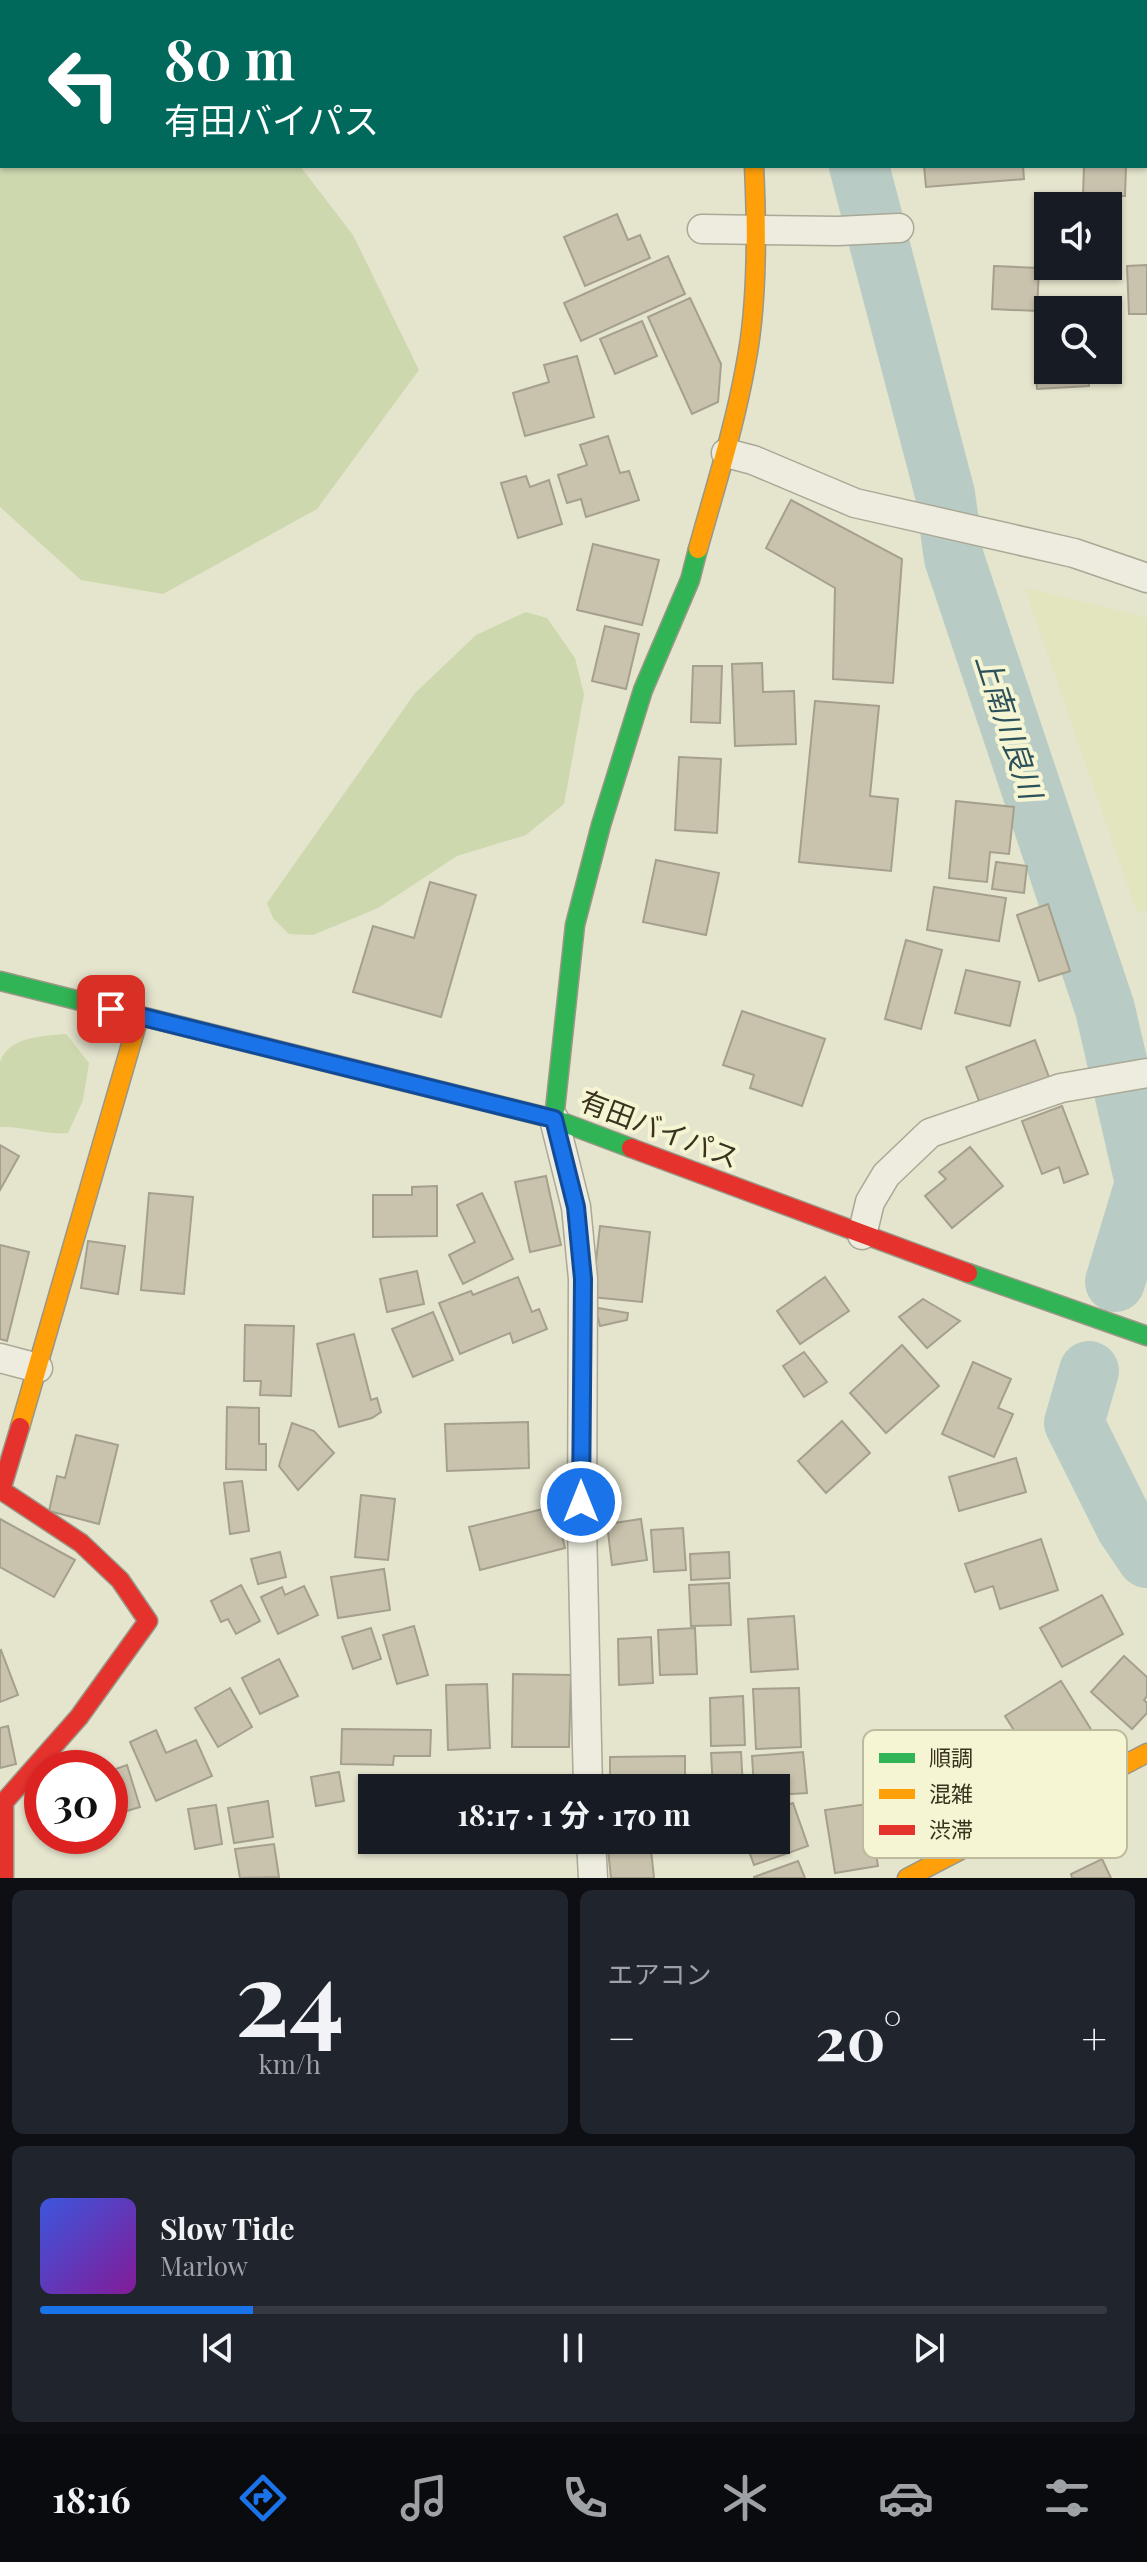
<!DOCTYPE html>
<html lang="ja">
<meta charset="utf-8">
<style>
body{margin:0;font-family:"Playfair Display","Noto Sans JP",serif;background:#20242c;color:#f1f3f6;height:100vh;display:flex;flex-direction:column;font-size:30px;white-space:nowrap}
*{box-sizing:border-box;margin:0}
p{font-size:26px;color:#9ea1a6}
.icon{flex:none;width:44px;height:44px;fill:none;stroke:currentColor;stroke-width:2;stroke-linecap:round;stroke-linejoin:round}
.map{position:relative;height:1878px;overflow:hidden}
.drawer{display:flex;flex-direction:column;gap:12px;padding:12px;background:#0d0f14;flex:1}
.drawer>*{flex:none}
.guide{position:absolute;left:0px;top:0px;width:1148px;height:168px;box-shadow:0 2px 6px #0004;background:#00695c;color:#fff;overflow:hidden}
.buttons{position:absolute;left:1034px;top:192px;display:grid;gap:16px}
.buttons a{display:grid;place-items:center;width:88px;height:88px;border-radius:0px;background:#171b24;box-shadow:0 2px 6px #0004;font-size:40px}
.speed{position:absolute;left:24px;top:1750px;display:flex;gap:16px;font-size:40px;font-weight:700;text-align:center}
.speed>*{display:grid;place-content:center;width:104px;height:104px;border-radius:50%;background:#171b24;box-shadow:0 2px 6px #0004;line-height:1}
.speed .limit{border:12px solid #d22;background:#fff;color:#111}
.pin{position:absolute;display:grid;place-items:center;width:68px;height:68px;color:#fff;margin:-34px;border-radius:16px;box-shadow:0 4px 12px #0006}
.me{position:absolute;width:88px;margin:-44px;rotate:0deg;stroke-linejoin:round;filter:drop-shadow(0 0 6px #0008)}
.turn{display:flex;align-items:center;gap:28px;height:168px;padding:0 32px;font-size:36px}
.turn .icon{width:104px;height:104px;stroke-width:2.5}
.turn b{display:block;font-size:56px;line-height:68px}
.big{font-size:60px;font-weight:700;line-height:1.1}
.drawer .card{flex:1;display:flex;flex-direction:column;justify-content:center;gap:12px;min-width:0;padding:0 28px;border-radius:12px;background:#20242c}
.drawer .dial{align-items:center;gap:0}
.dial b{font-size:104px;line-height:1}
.song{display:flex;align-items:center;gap:24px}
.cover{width:96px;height:96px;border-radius:12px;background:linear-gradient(135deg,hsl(230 70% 55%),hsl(290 70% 35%))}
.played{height:8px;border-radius:4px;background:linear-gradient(90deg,#1a73e8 20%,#363941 20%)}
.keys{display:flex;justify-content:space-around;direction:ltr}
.heat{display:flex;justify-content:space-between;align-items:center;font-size:44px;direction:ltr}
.drawer .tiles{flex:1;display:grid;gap:12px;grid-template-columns:1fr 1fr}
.card:last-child{grid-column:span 2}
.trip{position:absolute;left:358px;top:1774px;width:432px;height:80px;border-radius:0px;background:#171b24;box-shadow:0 2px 6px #0004;font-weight:700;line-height:80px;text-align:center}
.tab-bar{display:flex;height:128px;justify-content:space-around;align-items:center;background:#090b0e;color:#9ea1a6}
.tab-bar .icon{width:56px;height:56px}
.tab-bar .selected{color:#1a73e8}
.tab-bar b{font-size:36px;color:#f1f3f6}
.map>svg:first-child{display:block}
.farmland{fill:#e2e5bd}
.green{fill:#cdd8af}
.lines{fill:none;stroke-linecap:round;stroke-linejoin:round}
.river{stroke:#b8ccc5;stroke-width:60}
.building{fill:#c9c3ae;stroke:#a5a08c;stroke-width:2}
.street-casing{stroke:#aaa896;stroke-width:31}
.fast-casing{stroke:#9a9786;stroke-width:21}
.slow-casing{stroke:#9a9786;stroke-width:21}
.jam-casing{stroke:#9a9786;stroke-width:21}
.street{stroke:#edecdf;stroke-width:28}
.fast{stroke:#30b455;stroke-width:18}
.slow{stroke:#ff9f0a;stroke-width:18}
.jam{stroke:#e5322d;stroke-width:18}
.route-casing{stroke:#114b97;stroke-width:20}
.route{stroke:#1a73e8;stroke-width:14}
.labels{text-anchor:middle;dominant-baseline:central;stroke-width:8;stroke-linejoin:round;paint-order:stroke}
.street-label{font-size:28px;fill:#39321e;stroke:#f6f5d3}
.water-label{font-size:30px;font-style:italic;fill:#2c515a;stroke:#f6f5d3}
.key{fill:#f6f5d3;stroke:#bdba9d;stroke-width:2}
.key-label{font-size:22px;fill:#39321e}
</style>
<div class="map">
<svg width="1147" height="1878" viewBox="0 0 1147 1878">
<rect width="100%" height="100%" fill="#e5e4cd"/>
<polygon class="farmland" points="1025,588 1147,617 1147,911 1137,912"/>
<g class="green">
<polygon points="0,0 3,2 2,166 300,166 353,235 419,370 317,509 163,594 81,580 0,507"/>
<polygon points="526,612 547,618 575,658 584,694 564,804 526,835 457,856 378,908 313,935 289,934 273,918 267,903 415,693 476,635"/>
<path d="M66,1034L89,1063L83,1100L68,1133C43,1135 25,1126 0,1127V1062C9,1036 43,1036 66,1034Z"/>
</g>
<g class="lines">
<g class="river">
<polyline points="815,0 816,2"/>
<polyline points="859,166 945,494 954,558 1105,1009 1145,1183 1115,1282"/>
<polyline points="1089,1371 1074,1423 1126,1527 1147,1558"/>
</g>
</g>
<g class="building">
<polygon points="924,166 1023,166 1024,179 926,187"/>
<polygon points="1084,166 1126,166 1125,196 1083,196"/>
<polygon points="617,214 628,240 640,235 650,258 585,286 564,237"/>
<polygon points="668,256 685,294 581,341 564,303"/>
<polygon points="1147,265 1147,314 1129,314 1127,266"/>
<polygon points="994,266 1039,268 1037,311 992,309"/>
<polygon points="690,298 721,364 718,402 692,414 648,317"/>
<polygon points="642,321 657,356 615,374 600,339"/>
<polygon points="1048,353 1048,370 1088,370 1089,386 1037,389 1035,354"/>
<polygon points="577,356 594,417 525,436 513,393 549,382 544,365"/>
<polygon points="608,436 620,473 629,471 639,500 586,517 581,499 567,503 558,475 587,465 580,445"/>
<polygon points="526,476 530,487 549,480 562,524 518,538 501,483"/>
<polygon points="791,500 902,559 893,683 833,679 835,588 766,548"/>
<polygon points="593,544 659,560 642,625 577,610"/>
<polygon points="605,626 639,634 626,689 592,681"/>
<polygon points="762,663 763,692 794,691 796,744 735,746 732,664"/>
<polygon points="693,666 722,666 720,723 691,722"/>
<polygon points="815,701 879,706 870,796 898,799 891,871 799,862"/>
<polygon points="679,757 721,759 717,833 675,830"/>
<polygon points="956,801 1014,807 1009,854 990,852 987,882 949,878"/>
<polygon points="656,860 719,873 706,935 643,922"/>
<polygon points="996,862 1027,866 1024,893 992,889"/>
<polygon points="430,882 476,895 441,1017 353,992 373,926 414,938"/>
<polygon points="934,887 1006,898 999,941 927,930"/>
<polygon points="1048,904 1070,971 1039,981 1017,915"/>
<polygon points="906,940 942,950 921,1029 885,1019"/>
<polygon points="966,970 1020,982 1010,1026 955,1013"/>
<polygon points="742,1011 825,1039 802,1106 750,1088 754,1075 723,1065"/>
<polygon points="1035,1040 1050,1080 981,1106 966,1067"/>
<polygon points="1062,1106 1088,1174 1064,1183 1059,1167 1042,1174 1022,1121"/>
<polygon points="0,1145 19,1156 0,1190"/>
<polygon points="970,1147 1003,1186 952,1228 925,1196 946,1179 939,1172"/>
<polygon points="546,1176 561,1245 530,1252 515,1182"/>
<polygon points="437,1186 437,1236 373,1237 373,1195 412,1195 412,1187"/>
<polygon points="149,1193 193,1197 184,1294 141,1290"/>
<polygon points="482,1193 513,1259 463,1284 449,1255 475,1242 457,1205"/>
<polygon points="600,1226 650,1232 642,1302 592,1297"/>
<polygon points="88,1241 125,1246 118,1294 81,1288"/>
<polygon points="0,1245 29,1252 7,1341 0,1339"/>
<polygon points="417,1271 424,1304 387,1312 380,1279"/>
<polygon points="518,1277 532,1312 539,1309 547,1329 513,1343 510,1333 460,1354 439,1303 471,1291 473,1295"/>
<polygon points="825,1277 849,1311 800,1344 777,1311"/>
<polygon points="923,1299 960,1321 927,1348 899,1317"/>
<polygon points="598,1308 628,1313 627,1320 600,1326 597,1314"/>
<polygon points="433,1312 453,1360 413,1377 392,1329"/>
<polygon points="245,1325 294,1326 291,1396 260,1395 261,1381 244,1381"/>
<polygon points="354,1334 371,1400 377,1398 381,1412 372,1418 339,1427 317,1344"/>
<polygon points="902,1345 939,1386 886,1433 850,1393"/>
<polygon points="804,1352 827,1382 804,1397 783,1366"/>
<polygon points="973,1362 1011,1379 998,1408 1013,1414 994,1457 942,1434"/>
<polygon points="227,1407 259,1408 259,1444 266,1444 266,1470 226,1469"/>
<polygon points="842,1421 870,1453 826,1493 798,1461"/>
<polygon points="528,1422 529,1468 447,1471 445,1424"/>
<polygon points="292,1423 314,1431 334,1453 298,1490 279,1466"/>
<polygon points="76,1435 118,1445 99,1524 49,1511 57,1476 65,1478"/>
<polygon points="1016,1458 1026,1492 959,1511 949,1477"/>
<polygon points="242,1481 249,1531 230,1534 224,1483"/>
<polygon points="361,1495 395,1499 388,1560 355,1557"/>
<polygon points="555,1506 565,1548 480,1570 469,1527"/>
<polygon points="0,1519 75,1560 54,1597 0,1567"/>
<polygon points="641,1519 647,1560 612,1565 607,1524"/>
<polygon points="683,1528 686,1570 654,1572 651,1530"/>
<polygon points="1041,1539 1058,1590 1000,1609 993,1586 975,1592 965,1564"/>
<polygon points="280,1552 286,1577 258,1584 251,1559"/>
<polygon points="729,1552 730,1578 691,1580 690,1554"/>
<polygon points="384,1569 390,1610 338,1618 331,1577"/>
<polygon points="729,1583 731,1625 691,1626 689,1585"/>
<polygon points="241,1585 260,1621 236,1634 228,1619 221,1622 211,1601"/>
<polygon points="304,1586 318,1615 278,1634 261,1597 282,1587 285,1595"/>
<polygon points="1102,1595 1123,1634 1062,1667 1040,1628"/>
<polygon points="794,1616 798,1669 751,1672 748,1619"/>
<polygon points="414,1626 428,1675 397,1684 383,1635"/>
<polygon points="371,1628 381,1659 353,1669 342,1637"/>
<polygon points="695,1628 697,1674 660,1675 658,1630"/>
<polygon points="651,1637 653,1683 619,1685 618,1639"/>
<polygon points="1,1650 18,1695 0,1702 0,1651"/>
<polygon points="1124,1656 1147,1677 1147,1696 1144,1700 1147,1703 1147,1713 1132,1729 1091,1692"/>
<polygon points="279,1659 298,1696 260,1714 242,1678"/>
<polygon points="513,1674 571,1675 569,1747 512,1747"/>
<polygon points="1061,1681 1100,1744 1044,1778 1005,1716"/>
<polygon points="487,1684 490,1748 448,1750 446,1685"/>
<polygon points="230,1688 252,1727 218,1747 195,1708"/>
<polygon points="799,1688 801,1747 756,1749 753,1689"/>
<polygon points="743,1696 745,1745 711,1746 710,1698"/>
<polygon points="8,1726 16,1764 0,1768 0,1728"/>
<polygon points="342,1729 431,1730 430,1756 394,1756 393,1765 341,1764"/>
<polygon points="156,1730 166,1753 196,1740 212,1776 156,1801 130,1742"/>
<polygon points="741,1752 743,1788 713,1788 711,1753"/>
<polygon points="803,1752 807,1793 776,1795 776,1788 754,1788 752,1756"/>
<polygon points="685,1756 685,1788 610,1788 610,1757"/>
<polygon points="127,1765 140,1807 110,1816 110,1771"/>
<polygon points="339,1772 344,1801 316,1806 311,1777"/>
<polygon points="268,1801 273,1837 234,1843 228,1808"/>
<polygon points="793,1803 808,1846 754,1865 745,1840 776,1840 776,1809"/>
<polygon points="42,1804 42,1836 53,1836 40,1838 34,1805"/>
<polygon points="868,1804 878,1866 835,1873 825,1810"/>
<polygon points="216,1805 222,1844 195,1849 188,1809"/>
<polygon points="607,1840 650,1840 654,1878 611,1878"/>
<polygon points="274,1844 279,1877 240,1878 235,1849"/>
<polygon points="1102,1859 1111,1878 1072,1878 1071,1874"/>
<polygon points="798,1861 805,1878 754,1878 754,1877"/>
</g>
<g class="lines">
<defs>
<g id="street">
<polyline points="702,229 838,231 899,228"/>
<polyline points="726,453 753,460 855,503 1074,553 1147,578"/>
<polyline points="554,1119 576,1207 583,1279 582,1525 588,1788"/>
<polyline points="862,1235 870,1202 886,1175 930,1133 1061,1088 1147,1073"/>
<polyline points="0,1358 38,1368"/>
<polyline points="591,1840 593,1878"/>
</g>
<g id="fast">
<polyline points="0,981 554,1119 631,1148"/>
<polyline points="554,1119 575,925 601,825 643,690 690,580 698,549"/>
<polyline points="968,1273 1147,1336"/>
</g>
<g id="slow">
<polyline points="729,0 729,2"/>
<path d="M698,549C715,488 735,426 746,363C758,302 757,228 754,166"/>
<polyline points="20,1427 139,1017"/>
<polyline points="907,1878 1147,1753"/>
</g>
<g id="jam">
<polyline points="631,1148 968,1273"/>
<polyline points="4,1878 4,1802 79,1717 148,1621 120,1580 81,1543 1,1490 20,1427"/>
</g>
</defs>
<use href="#street" class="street-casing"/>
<use href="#fast" class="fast-casing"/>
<use href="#slow" class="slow-casing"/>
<use href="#jam" class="jam-casing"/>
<use href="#street" class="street"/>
<use href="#fast" class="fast"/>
<use href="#slow" class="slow"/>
<use href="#jam" class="jam"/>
</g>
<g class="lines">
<defs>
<polyline id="route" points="111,1009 554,1119 576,1207 583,1279 581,1502"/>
</defs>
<use href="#route" class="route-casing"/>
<use href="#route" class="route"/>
</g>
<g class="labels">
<g class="street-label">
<text transform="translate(660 1128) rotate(21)">有田バイパス</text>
</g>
<g class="water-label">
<text transform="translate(1010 726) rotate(72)">上南川良川</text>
</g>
</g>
<rect x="863" y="1730" width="264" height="128" rx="12" class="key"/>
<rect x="879" y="1753" width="36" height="10" fill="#30b455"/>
<rect x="879" y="1789" width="36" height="10" fill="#ff9f0a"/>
<rect x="879" y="1825" width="36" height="10" fill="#e5322d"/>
<g class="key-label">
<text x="929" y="1766">順調</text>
<text x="929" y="1802">混雑</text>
<text x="929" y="1838">渋滞</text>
</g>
</svg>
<div class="buttons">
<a><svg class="icon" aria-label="sound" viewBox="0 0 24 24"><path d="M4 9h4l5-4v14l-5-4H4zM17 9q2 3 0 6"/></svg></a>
<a><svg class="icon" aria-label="search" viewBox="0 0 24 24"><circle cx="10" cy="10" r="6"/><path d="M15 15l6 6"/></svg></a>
</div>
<div class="speed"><div class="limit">30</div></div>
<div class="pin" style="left:111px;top:1009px;background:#d93025"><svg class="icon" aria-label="arrive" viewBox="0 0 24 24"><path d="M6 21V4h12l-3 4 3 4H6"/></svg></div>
<svg class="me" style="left:581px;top:1502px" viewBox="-20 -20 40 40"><circle r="17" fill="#1a73e8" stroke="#fff" stroke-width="3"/><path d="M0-11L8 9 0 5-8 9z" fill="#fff"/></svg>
<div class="trip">18:17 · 1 分 · 170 m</div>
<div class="guide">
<div class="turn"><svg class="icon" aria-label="left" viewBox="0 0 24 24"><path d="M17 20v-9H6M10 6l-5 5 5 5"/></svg><div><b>80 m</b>有田バイパス</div></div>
</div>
</div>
<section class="drawer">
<div class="tiles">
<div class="card dial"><b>24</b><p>km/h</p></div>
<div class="card"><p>エアコン</p>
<div class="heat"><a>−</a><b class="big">20°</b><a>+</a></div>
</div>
<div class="card">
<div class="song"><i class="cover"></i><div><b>Slow Tide</b><p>Marlow</p></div></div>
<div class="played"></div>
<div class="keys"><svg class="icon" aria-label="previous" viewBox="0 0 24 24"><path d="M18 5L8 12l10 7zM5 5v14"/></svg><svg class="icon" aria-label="pause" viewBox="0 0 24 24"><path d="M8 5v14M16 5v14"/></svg><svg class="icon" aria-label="next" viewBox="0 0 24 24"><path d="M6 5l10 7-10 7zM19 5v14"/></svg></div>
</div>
</div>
</section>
<nav class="tab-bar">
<b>18:16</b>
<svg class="icon selected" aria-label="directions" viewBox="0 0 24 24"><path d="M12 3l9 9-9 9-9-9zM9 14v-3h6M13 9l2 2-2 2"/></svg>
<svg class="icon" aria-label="music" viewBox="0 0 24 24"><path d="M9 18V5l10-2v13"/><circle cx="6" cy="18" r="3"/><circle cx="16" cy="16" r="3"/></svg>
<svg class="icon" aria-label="phone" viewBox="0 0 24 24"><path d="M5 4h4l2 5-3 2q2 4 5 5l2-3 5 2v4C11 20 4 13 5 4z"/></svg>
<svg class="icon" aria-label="climate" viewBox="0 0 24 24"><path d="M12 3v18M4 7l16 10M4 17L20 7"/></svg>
<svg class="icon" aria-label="car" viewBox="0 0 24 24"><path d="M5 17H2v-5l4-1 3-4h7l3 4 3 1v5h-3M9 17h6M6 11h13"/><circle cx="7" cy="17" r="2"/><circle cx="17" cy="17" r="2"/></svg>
<svg class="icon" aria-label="filters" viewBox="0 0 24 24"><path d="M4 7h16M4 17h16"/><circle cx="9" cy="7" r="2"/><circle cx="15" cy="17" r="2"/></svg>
</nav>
